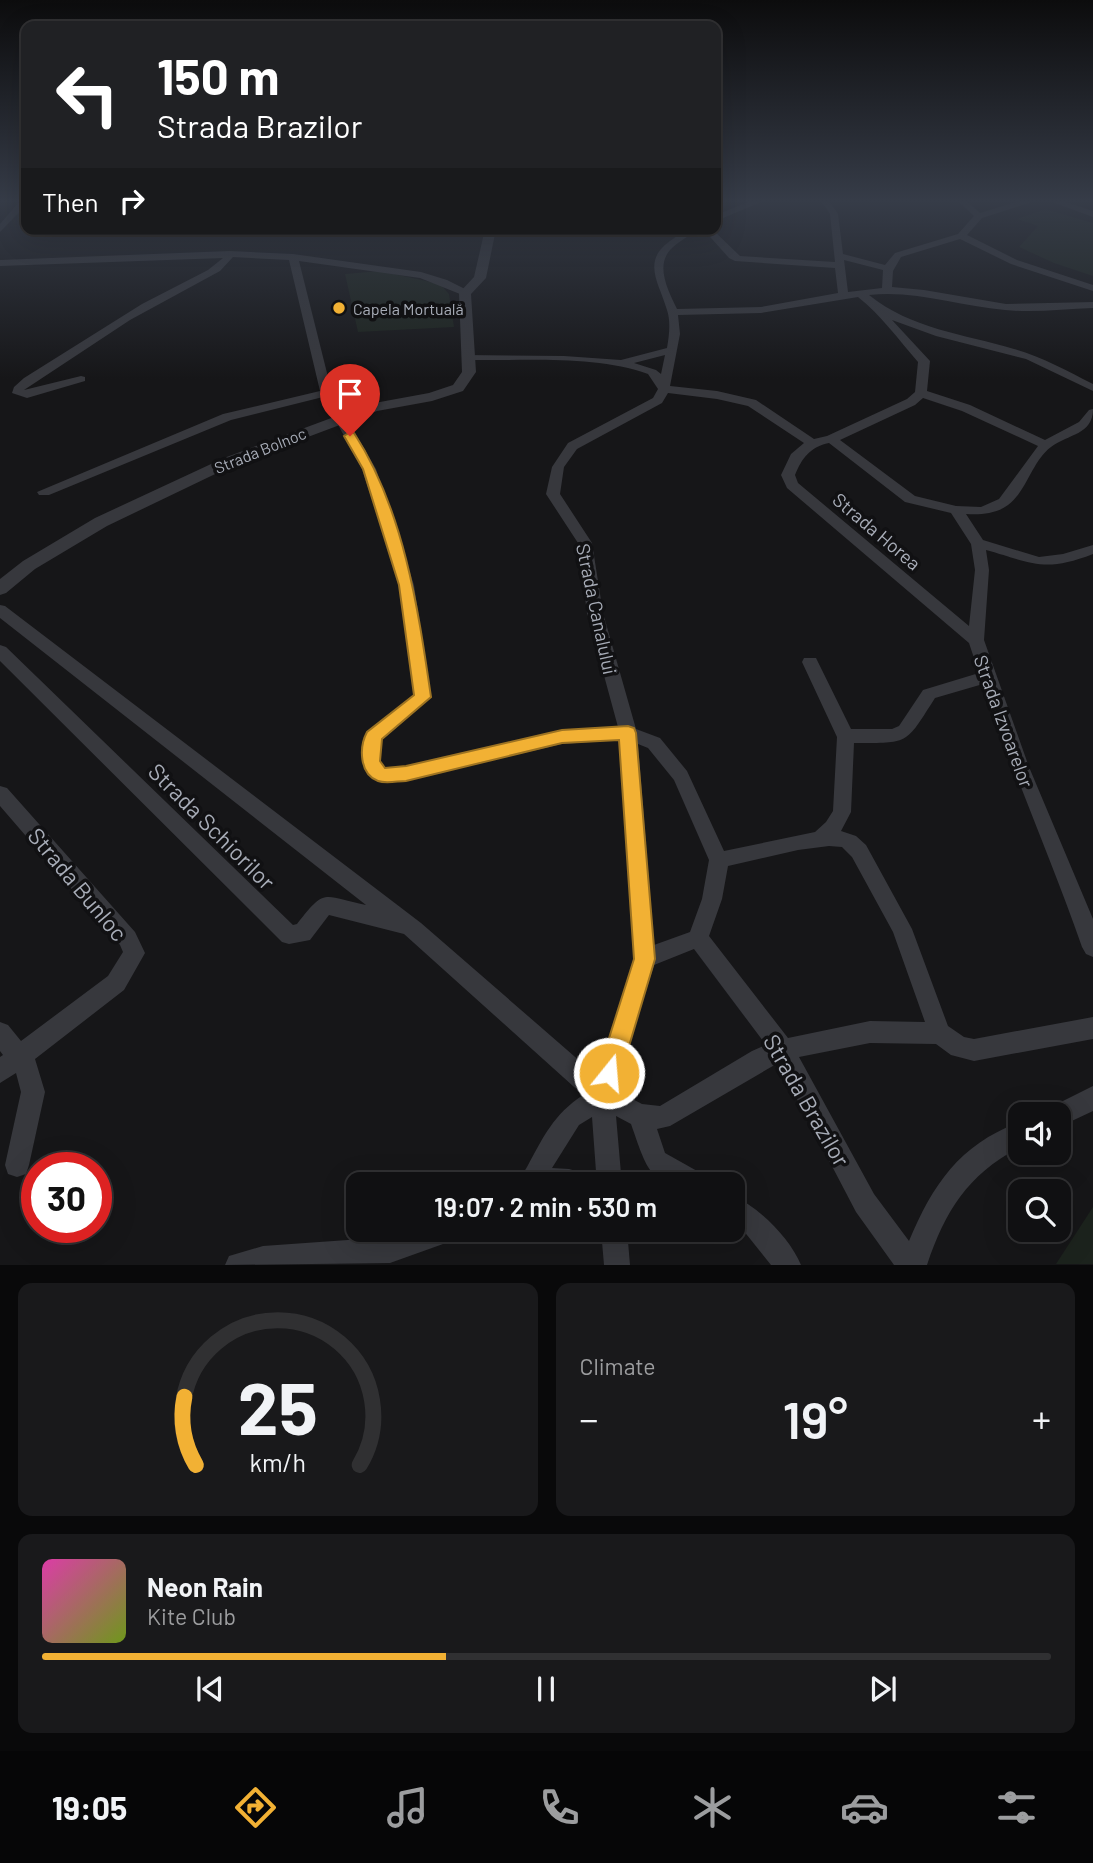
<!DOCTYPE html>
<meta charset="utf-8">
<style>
body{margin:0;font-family:Barlow,sans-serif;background:#19191b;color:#f1f3f6;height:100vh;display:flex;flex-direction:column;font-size:26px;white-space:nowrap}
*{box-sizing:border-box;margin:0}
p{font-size:23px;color:#9c9d9f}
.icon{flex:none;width:38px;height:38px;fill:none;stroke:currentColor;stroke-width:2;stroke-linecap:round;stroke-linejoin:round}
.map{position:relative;height:1265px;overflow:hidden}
.details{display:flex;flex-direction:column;gap:18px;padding:18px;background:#09090a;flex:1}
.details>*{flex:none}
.guide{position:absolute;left:21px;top:21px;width:700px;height:214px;border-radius:14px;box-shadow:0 7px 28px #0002,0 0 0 2px #303032;background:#202124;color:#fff;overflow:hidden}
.controls{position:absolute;left:1008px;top:1102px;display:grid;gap:14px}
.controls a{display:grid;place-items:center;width:63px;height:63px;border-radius:14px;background:#101012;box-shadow:0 7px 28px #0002,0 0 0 2px #303032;font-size:35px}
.speed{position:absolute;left:21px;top:1152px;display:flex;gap:14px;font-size:35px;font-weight:700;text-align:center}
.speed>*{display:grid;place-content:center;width:91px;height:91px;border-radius:50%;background:#101012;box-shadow:0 7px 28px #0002,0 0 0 2px #303032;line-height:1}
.speed .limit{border:10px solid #d22;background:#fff;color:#111}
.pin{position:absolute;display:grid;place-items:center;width:60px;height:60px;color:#fff;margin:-72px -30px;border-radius:50% 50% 50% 0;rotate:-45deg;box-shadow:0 0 7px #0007}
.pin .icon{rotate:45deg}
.me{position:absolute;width:77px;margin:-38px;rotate:17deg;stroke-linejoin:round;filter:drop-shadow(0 0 5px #0008)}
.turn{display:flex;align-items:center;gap:24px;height:147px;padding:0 21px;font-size:32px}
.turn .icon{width:91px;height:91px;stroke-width:2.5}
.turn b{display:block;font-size:49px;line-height:60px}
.then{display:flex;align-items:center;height:66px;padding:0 21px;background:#0003;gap:14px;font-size:26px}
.big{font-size:52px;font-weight:600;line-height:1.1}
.details .tile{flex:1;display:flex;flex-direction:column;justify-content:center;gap:10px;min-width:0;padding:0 24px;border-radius:14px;background:#19191b}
.details .dial{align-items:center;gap:0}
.dial svg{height:182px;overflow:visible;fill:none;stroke:#303032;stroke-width:7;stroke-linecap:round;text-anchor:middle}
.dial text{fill:#f1f3f6;stroke:none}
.song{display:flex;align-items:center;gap:21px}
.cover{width:84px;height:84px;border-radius:10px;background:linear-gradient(135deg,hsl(320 70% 55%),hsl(80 70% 35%))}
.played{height:7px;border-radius:4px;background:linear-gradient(90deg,#f2b134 40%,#303032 40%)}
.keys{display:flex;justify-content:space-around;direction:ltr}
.heat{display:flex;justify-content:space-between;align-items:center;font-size:38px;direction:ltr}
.details .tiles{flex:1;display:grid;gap:18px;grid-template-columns:1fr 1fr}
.tile:last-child{grid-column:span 2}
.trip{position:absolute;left:346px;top:1172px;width:399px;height:70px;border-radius:14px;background:#101012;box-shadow:0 7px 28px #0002,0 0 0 2px #303032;font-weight:600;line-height:70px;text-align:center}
.tab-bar{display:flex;height:112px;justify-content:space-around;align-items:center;background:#060607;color:#9c9d9f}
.tab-bar .icon{width:49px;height:49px}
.tab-bar .current{color:#f2b134}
.tab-bar b{font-size:32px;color:#f1f3f6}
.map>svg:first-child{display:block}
.green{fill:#1c231d}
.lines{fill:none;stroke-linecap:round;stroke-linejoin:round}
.minor{fill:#37383d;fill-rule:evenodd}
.tertiary{fill:#37383d;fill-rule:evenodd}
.route{fill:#f2b134;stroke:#9d7322;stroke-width:2}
.poi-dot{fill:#f2b134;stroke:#111113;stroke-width:2.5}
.labels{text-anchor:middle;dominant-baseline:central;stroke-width:7;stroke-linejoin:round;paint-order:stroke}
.far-poi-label{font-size:16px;fill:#a8adb8;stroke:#111113;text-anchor:start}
.far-street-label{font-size:16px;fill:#a8adb8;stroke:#111113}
.street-label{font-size:19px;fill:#a8adb8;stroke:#111113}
.near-street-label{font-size:23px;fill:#a8adb8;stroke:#111113}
</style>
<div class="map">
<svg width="1093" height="1265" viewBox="0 0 1093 1265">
<rect width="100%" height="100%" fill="#161618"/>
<g class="green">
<polygon points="1045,209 1093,223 1093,276 1054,263 1019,247 1038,226 1017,219"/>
<polygon points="380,271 440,284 449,294 454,327 358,332 345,274"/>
<polygon points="1093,1207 1093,1264 1056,1264"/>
</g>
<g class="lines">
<g class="minor">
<polygon points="19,202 26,202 26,205 0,232 0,224"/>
<polygon points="748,202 761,202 716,221 716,215"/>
<path d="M822,202H830L838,214L843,254L885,265L895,253L958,234L974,216L959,202H968L980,213L1016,202H1032L982,218L967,235L1017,260L1093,285V291L1011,264L960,239L901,257L893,271L892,287L924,290L1006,304L1093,302V308C1064,309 1034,313 1005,310C959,306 916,290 869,295C911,329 964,334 1014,349C1042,357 1067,371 1093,384V391L1026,359L936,336L892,320L930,361L927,391L970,405L1045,440L1079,422L1089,410L1093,409C1093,435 1068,434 1051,447C1032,461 1027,491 1008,505C996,514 980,515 966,514L983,540L1039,557L1063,554L1093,545V554C1044,573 1033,563 986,550L989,570L984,640L1029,767L1093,919V957L1086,954L1082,947C1051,858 1013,773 983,684L935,698C905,745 910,743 854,743L851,812L841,831L856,836L866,845L912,929L948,1026L964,1037L974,1039L1093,1017V1039L974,1061L951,1055L936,1044L870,1043L799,1057L874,1194L909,1241C933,1184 960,1144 1020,1122V1147C968,1175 946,1209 927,1265H894L856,1212L778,1063L670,1126L657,1129L665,1153L706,1176L709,1185C649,1185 650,1178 631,1124L616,1116L622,1185H597L592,1117L579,1125L552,1168L569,1169L593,1176L596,1185H515C518,1177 523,1174 527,1167C544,1136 553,1115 583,1095L404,934L329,915L310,940L289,944L282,942L0,661V645L6,647L293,925L297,924C326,887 322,896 366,905L0,618V605L5,606L421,923L597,1076L634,959L620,740L562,744L406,780C383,782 374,786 362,763L364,737L414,695L400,585L362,469L323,397L231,420L49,495H39L37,492L223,414L320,391L289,260L233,257L220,271L130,320L24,390L81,376L85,377V381L27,398L12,393L14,387L24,378L142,304L208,270L223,258L0,266V260L230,251L293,254L421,272L447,280L469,291L470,293L465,296L420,278L299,261L332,393L376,469L414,585L431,697L382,740L380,761L385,768L406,766L562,730L618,727L587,613L578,543L546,494L552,467L568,443L653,398L658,389L648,374C596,355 523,361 468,360L464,359V355L564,356L621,360L667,348C669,336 671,322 667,310C659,282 640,260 673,239C682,232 686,229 697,229C689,237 677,242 670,250C655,267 669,292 677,309L761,307L838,293L835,268L735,261L729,258L703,229H712L740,256L835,262L830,214ZM844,260L883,270L882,288L848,292ZM858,297C881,315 898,339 918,362L915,392L907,399L827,436L814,439L756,400L717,391L670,386L680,334L678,315L761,313ZM665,355L661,374L656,370L634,363ZM668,393L717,399L748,406L804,443L791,454L781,475L787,488L969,643L979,673L923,690L899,726L892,729H851L816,658H804L802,662L837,737L833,811L826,822L815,832L724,851L687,771L660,738L636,729L603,613L592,543L560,494L564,467L577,449L662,403ZM923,398L962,411L1038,446L999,499L981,507L956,506L915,496L840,440L915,405ZM829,443L905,502L951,513L971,544L975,570L969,626L798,483L795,475C802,458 810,447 829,443ZM638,744L648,748L674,780L709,860L702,899L690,932L654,945ZM829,846L842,847L852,857L893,932L925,1022L870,1021L788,1038L709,936L722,899L728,866L798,850ZM694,949L766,1045L752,1051L660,1106L642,1104L615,1090L654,965Z"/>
<polygon points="1052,202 1066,202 1093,211 1093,217"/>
<polygon points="0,786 7,788 135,932 145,953 124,990 35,1059 45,1092 29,1165 26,1174 17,1177 8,1174 5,1165 21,1092 16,1073 0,1083 0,1057 3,1055 0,1051 0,1022 8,1025 21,1041 108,976 123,952 120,945 0,806"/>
<polygon points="1093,1086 1093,1111 1059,1127 1059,1115 1047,1115 1051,1107"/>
<path d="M733,1196C759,1207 790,1238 801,1265H771L743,1230L733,1224Z"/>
<polygon points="410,1230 461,1230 457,1239 390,1263 225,1265 229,1256 263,1246 390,1237"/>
<polygon points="601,1230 627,1230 630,1265 604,1265"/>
</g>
<polygon class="tertiary" points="485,229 496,229 486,278 471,294 476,372 463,391 432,401 377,411 236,464 107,526 35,569 6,593 0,595 0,579 23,561 95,518 224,458 369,404 429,393 453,385 462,372 459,293 474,277"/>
</g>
<linearGradient id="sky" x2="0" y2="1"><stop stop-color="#0c0c0d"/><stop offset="0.53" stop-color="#363c48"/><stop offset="1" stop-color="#363c48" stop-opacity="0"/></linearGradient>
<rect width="1093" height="379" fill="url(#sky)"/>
<path class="route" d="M350,432L354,433C404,510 418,608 431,697L382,739L380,761L385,768L406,766L562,730L628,726L634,728L636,733L655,959L621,1073L618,1082L609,1085L601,1082L598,1073L634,959L619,740L562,743L406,781C398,781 386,784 378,781C359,774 359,747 367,732L414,695L399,585L363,469L344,436Z"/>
<circle class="poi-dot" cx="339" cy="308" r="7"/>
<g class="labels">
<g class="far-poi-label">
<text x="353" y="308">Capela Mortuală</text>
</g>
<g class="far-street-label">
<text transform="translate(260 450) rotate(-22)">Strada Bolnoc</text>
</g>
<g class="street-label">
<text transform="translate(877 531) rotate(40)">Strada Horea</text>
<text transform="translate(597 609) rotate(78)">Strada Canalului</text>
<text transform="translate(1004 721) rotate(70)">Strada Izvoarelor</text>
</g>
<g class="near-street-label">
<text transform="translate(212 826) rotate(45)">Strada Schiorilor</text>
<text transform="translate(78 884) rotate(50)">Strada Bunloc</text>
<text transform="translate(807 1100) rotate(60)">Strada Brazilor</text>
</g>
</g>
</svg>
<div class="controls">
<a><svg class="icon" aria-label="sound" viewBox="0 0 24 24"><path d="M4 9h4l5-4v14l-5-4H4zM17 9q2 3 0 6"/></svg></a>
<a><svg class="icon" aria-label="search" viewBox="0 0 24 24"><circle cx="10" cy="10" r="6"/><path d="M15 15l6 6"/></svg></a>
</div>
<div class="speed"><div class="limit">30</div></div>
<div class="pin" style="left:350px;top:436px;background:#d93025"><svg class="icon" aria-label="arrive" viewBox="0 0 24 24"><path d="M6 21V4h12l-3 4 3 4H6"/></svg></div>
<svg class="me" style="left:609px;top:1073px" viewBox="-20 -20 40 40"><circle r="17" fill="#f2b134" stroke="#fff" stroke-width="3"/><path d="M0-11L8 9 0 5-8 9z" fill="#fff"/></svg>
<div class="trip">19:07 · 2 min · 530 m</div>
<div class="guide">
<div class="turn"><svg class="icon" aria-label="left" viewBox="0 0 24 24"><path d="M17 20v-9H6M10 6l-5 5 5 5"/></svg><div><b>150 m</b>Strada Brazilor</div></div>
<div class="then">Then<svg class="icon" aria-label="right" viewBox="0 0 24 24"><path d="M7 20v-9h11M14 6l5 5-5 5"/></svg></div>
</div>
</div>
<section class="details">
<div class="tiles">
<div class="tile dial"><svg viewBox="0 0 100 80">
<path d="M14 69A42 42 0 1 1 86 69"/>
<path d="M14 69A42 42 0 0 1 9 39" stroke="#f2b134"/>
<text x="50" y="56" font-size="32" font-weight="700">25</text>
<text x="50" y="72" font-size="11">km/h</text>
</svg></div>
<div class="tile"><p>Climate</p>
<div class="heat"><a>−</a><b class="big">19°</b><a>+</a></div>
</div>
<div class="tile">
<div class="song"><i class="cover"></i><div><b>Neon Rain</b><p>Kite Club</p></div></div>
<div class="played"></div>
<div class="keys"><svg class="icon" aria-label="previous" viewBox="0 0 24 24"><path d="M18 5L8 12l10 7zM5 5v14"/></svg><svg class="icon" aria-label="pause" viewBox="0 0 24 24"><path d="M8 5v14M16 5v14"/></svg><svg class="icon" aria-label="next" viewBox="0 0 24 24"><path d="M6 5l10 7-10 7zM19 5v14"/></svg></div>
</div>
</div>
</section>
<nav class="tab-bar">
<b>19:05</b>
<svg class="icon current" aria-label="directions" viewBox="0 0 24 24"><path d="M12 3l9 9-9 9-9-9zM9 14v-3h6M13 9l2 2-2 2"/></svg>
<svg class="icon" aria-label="music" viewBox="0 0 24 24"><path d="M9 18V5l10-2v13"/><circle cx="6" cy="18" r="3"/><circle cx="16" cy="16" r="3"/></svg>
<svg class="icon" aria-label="phone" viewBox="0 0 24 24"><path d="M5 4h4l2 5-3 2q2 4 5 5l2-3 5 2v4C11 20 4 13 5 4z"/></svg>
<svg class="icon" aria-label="climate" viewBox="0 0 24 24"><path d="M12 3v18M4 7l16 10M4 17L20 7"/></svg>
<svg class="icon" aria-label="car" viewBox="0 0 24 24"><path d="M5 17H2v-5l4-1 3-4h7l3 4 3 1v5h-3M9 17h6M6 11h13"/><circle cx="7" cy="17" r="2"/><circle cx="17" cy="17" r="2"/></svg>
<svg class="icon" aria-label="filters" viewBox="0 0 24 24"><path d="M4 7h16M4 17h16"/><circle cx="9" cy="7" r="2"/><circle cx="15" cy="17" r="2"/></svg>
</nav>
